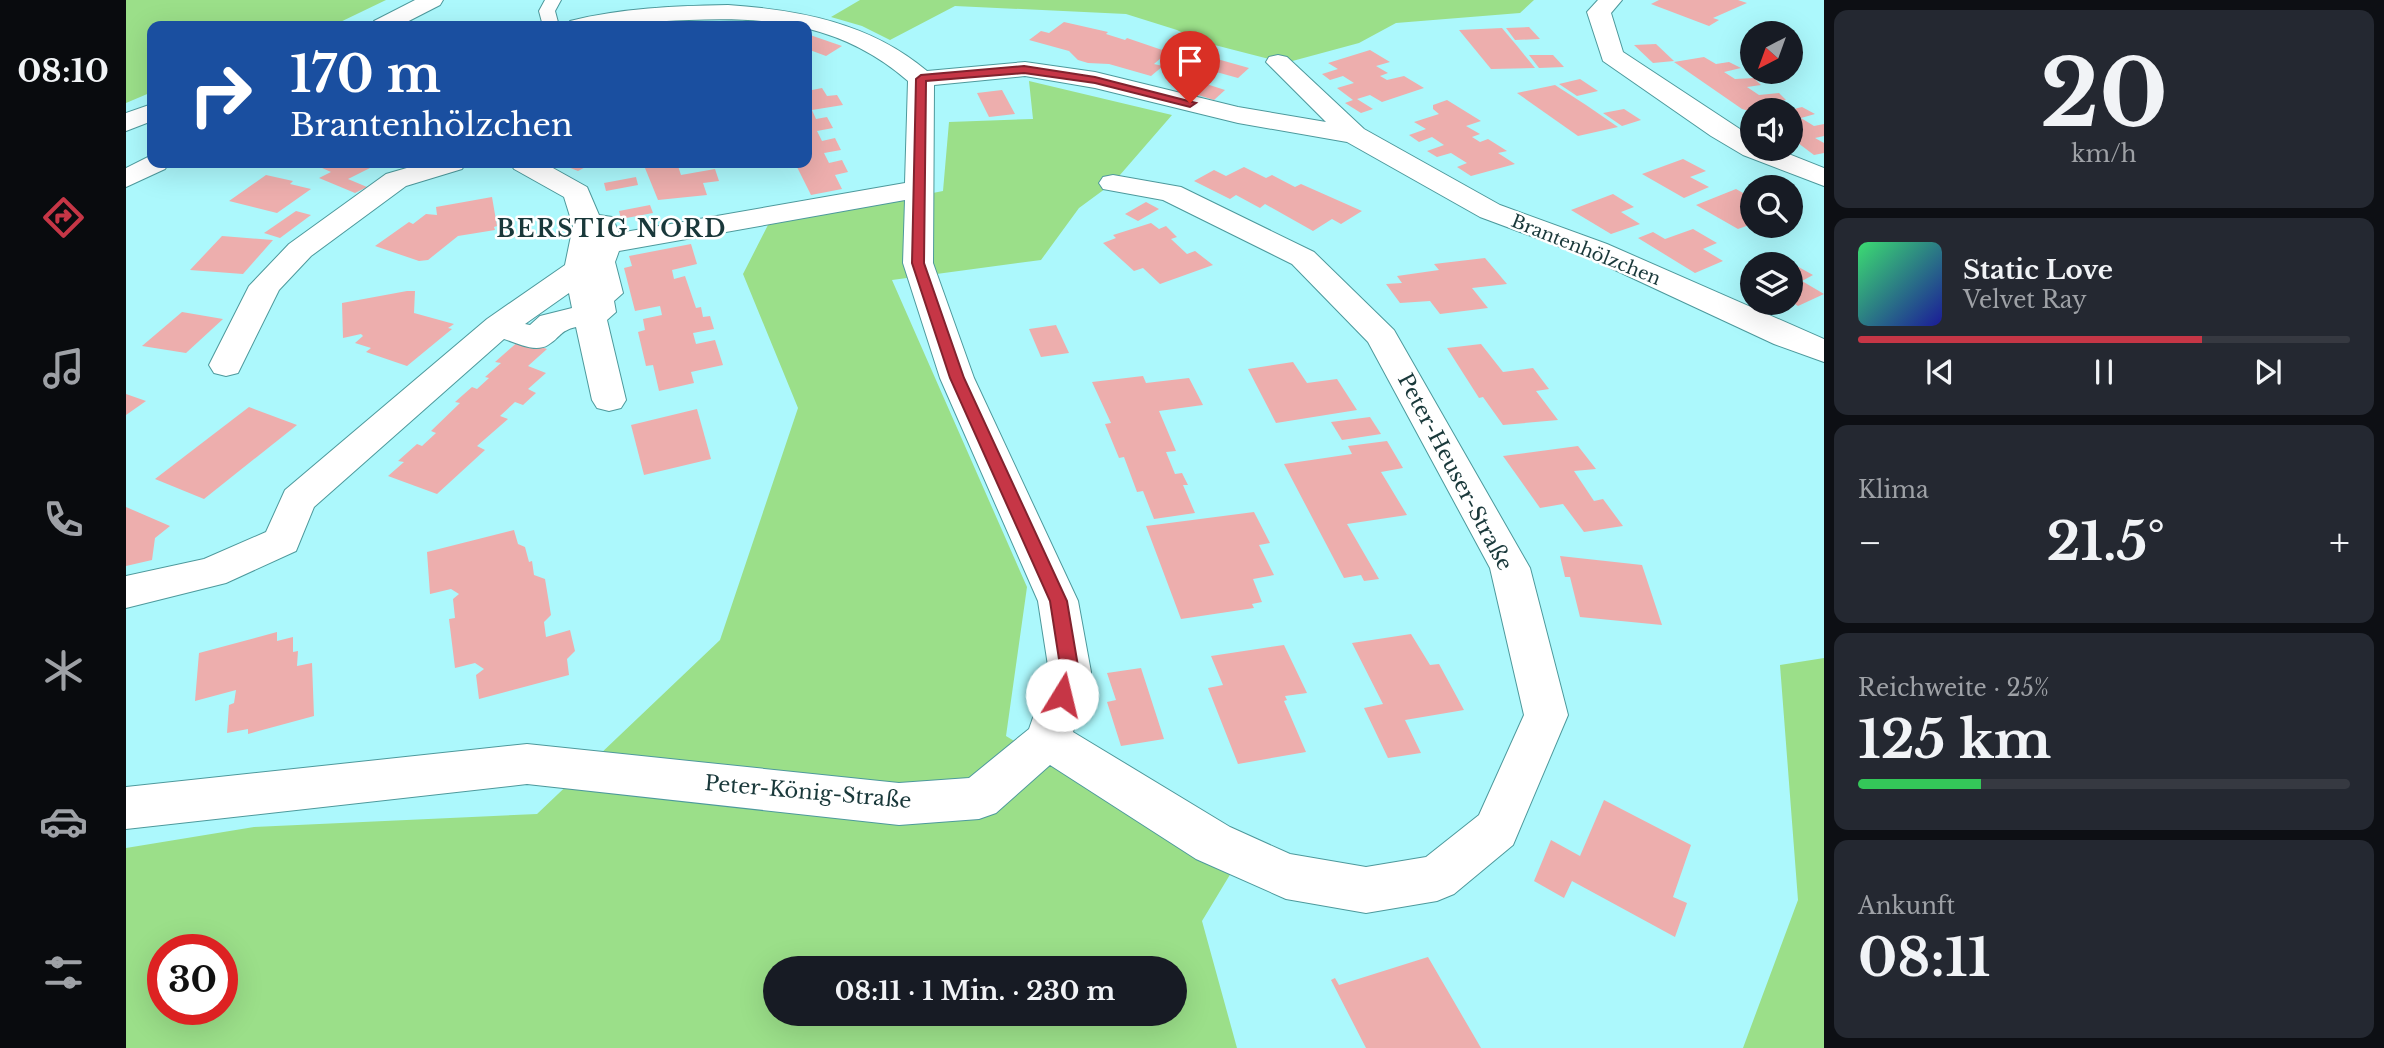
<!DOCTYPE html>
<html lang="de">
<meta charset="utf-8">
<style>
body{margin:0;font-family:"Libre Baskerville",serif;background:#242831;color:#f1f3f6;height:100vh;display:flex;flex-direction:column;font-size:26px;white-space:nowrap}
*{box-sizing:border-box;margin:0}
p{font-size:23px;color:#9ea1a6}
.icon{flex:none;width:38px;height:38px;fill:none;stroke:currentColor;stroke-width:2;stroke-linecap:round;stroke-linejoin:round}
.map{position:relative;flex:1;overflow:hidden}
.drawer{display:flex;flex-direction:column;gap:10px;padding:10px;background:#0d0f14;width:560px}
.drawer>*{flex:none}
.guide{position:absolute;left:21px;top:21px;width:665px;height:147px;border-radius:14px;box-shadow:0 7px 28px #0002;background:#1a4fa0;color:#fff;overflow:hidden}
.needle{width:46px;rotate:221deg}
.tools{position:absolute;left:1614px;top:21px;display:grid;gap:14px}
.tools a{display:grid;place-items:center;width:63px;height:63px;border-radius:50%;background:#171b24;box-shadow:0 7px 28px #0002;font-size:35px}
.speed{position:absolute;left:21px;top:934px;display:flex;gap:14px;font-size:35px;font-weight:700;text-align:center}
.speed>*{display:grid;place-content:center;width:91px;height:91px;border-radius:50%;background:#171b24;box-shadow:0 7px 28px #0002;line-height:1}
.speed .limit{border:10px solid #d22;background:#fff;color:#111}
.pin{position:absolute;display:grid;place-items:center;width:60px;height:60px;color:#fff;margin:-72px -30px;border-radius:50% 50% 50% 0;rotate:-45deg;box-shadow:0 0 7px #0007}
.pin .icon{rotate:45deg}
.me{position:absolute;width:77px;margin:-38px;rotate:9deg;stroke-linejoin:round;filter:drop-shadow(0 0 5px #0008)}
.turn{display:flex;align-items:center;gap:24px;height:147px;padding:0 28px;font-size:32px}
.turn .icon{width:91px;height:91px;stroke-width:2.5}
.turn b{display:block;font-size:49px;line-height:60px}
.big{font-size:52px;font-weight:800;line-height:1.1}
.drawer .tile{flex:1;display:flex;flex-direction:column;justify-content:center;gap:10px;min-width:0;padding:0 24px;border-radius:14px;background:#242831}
.drawer .dial{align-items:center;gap:0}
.dial b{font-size:91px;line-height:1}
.song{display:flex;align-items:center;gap:21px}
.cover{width:84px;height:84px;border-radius:10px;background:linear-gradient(135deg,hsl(140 70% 55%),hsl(240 70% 35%))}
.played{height:7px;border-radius:4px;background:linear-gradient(90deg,#c63646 70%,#363941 70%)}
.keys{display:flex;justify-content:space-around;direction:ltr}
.heat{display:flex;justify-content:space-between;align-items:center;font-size:38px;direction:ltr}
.charge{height:10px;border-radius:5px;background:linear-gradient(90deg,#34c759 25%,#363941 0)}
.trip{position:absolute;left:637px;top:956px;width:424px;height:70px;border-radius:35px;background:#171b24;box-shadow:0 7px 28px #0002;font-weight:800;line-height:70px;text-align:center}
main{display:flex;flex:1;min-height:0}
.menu{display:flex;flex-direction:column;width:126px;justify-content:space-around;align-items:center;background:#090b0e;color:#9ea1a6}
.menu .icon{width:49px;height:49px}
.menu .selected{color:#c63646}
.menu b{font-size:32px;color:#f1f3f6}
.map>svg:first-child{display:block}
.green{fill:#9bdf89;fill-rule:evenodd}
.building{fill:#edaead}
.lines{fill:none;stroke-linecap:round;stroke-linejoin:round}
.service-casing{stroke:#4d999c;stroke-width:2}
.minor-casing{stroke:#4d999c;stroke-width:2}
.tertiary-casing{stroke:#4d999c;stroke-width:2}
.service{fill:#fff;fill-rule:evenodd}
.minor{fill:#fff;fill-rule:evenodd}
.tertiary{fill:#fff;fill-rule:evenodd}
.route{fill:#c63646;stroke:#81232e;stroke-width:2}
.labels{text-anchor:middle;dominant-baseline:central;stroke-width:5;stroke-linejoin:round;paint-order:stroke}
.far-street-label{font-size:18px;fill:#19383a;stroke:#fff}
.street-label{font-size:21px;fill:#19383a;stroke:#fff}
.far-district-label{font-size:23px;font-weight:bold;letter-spacing:2px;fill:#19383a;stroke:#fff}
</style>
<main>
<nav class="menu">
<b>08:10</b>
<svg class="icon selected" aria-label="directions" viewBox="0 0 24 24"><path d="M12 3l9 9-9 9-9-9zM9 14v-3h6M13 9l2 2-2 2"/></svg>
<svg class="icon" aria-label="music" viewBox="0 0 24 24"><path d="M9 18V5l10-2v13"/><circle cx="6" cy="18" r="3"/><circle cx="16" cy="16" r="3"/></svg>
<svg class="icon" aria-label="phone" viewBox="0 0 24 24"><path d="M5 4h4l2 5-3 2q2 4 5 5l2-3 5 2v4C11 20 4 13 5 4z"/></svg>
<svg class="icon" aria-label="climate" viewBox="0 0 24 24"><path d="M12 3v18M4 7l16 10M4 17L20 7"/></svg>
<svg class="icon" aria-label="car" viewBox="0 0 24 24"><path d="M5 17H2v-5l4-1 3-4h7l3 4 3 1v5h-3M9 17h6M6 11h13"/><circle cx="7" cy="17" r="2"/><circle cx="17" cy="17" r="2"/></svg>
<svg class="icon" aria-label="filters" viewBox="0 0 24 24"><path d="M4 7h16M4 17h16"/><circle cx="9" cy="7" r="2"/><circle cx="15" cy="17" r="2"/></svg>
</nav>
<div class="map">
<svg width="1698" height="1048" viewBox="0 0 1698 1048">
<rect width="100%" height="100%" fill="#acf8fc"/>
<g class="green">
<polygon points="0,0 260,0 206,26 26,26 26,92 0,103"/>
<polygon points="734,0 1408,0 1394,13 1270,23 1233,43 1159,63 1073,41 1051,30 1000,14 829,6 764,40 736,26 705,17"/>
<path d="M903,81L1046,115L987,183L953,208L915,260L766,280L901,587L880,736L1105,873L1076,921L1111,1048H0V848L128,827L411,814L594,640L672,408L617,274L642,225L817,191L823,122L907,119ZM37,950H96V1010H37ZM649,968H1048V1013H649Z"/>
<polygon points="1698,658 1698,1048 1617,1048 1672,900 1654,665"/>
</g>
<g class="building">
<polygon points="1533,0 1612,0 1621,3 1587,18 1593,20 1583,26 1525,4"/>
<polygon points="938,22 982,32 980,34 999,40 1001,38 1042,52 1028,64 1037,66 1025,76 983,64 962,63 952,60 943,51 903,40 915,31 923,33"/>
<polygon points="1403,27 1414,39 1389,40 1380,28"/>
<polygon points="1376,28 1392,47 1409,68 1365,69 1333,30"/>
<polygon points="684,35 716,46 700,56 681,49 681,37"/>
<polygon points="1530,44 1548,61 1527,63 1508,45"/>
<polygon points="1244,50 1264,62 1250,66 1262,73 1254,76 1261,80 1278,76 1298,88 1256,102 1244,95 1231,99 1247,109 1235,113 1219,103 1227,100 1211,88 1228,83 1217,76 1204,80 1196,74 1212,69 1202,63"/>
<polygon points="1077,55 1123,68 1112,78 1065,65"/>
<polygon points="1403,55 1427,55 1438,67 1413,68"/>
<polygon points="1578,57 1590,64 1603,62 1615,68 1598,72 1609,79 1628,78 1635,85 1621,87 1633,95 1653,93 1660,100 1650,102 1662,110 1626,112 1616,109 1548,62"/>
<polygon points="1454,79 1472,91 1451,96 1433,84"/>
<polygon points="1071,81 1099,90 1088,100 1059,91"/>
<polygon points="1429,85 1460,105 1492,127 1452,136 1391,93"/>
<polygon points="696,88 701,96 711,95 717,105 686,110 690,119 701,117 707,128 691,131 696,141 709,138 715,150 698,153 703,163 716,160 722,172 709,175 716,189 685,195 669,163 681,163 681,91"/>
<polygon points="876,90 889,114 863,117 851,93"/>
<polygon points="1321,100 1355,121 1340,126 1354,134 1346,137 1354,142 1362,139 1381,151 1372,153 1389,164 1345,176 1331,167 1341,163 1325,153 1311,157 1301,151 1318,145 1306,137 1293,142 1283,135 1300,129 1288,122 1313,114 1307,109 1307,105"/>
<polygon points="1676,107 1689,114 1675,118 1688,126 1698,124 1698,136 1689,138 1698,143 1698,153 1688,155 1664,137 1664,110"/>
<polygon points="1498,109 1515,120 1496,126 1477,113"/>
<polygon points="1557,159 1580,171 1564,177 1583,187 1558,198 1516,174"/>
<polygon points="185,163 254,163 222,179 241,187 229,193 193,178 205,172"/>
<polygon points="432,163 467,163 452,171"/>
<polygon points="516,163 551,163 555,175 589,169 593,181 577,183 581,195 532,200 519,168 523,166"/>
<polygon points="1118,167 1140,178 1146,175 1169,187 1175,184 1236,211 1215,224 1206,219 1187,231 1139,204 1134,208 1110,195 1104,199 1068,181 1088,170 1100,176"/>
<polygon points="140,175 167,181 164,184 185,189 151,213 103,201"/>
<polygon points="510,177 512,185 480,191 478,183"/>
<polygon points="1610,189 1626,198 1626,205 1620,208 1626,211 1626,224 1612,229 1570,205"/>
<polygon points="1487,194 1508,207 1495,212 1514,224 1485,234 1445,210"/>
<polygon points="366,197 371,226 368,227 369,230 332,236 302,260 293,261 249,246 283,222 287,224 300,214 311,215 310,207"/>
<polygon points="1020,202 1033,209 1012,221 999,214"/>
<polygon points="524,205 527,213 495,219 493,211"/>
<polygon points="170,211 185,215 154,238 138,233"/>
<polygon points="1025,223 1033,229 1040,226 1051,237 1045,239 1061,254 1069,251 1087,265 1034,284 1017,268 1008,271 977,243 990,238 987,235"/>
<polygon points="1567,229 1591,243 1577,249 1597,261 1569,273 1512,238 1527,232 1539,239"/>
<polygon points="96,236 147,240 117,274 64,270"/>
<polygon points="565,244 571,264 546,270 548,279 559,276 570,308 575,307 577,317 584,316 588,329 567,333 570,344 589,340 597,365 565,372 568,383 533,391 527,365 520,366 512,332 519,330 517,319 536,315 534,306 509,311 498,268 506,266 503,256"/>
<polygon points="1359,258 1381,284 1346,288 1362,308 1314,314 1304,301 1274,303 1260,284 1276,283 1271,276 1313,270 1308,264"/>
<polygon points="1660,260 1687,275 1676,281 1698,294 1672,306 1664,301 1664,264 1650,264"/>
<polygon points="281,291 289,291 288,313 328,324 322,328 326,329 281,366 240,352 245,348 229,343 237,336 235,334 217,338 216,303"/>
<polygon points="56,312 97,319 60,353 16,346"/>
<polygon points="930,325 943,353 915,357 903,329"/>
<polygon points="394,340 421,349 402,366 420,373 402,389 410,393 397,405 389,402 374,416 382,419 351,446 359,450 311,494 262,476 278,462 272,461 291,444 296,446 310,433 305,431 334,403 329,402 346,387 351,389 363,378 359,377 375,363 369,362"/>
<polygon points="1355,344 1377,372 1407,368 1423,389 1410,391 1432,420 1377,425 1357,397 1353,398 1321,348"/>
<polygon points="1167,362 1181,383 1211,379 1231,410 1150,423 1122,369"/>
<polygon points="1017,376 1020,383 1063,378 1077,405 1033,411 1050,451 1040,452 1049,474 1056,473 1062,485 1057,485 1069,513 1028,519 1017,491 1011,492 998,457 993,458 979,424 985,423 966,382"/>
<polygon points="0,394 20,401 0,415"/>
<polygon points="123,407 171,425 78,499 29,479"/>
<polygon points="571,409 585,459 518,475 505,425"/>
<polygon points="1244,417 1255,434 1216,440 1205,422"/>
<polygon points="1261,441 1277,468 1255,472 1281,515 1221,524 1253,579 1238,581 1235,575 1218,578 1158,464 1226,454 1222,446"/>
<polygon points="1452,446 1470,469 1448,471 1468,501 1477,499 1497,526 1458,532 1437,504 1414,508 1377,456"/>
<polygon points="0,507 44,526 29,538 26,560 0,566"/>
<polygon points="1128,512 1144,543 1133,545 1148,575 1127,579 1136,602 1126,604 1128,608 1055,619 1020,526"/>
<polygon points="388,530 392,544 399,547 403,562 406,561 408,575 419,579 425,615 418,622 420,637 444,630 449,651 441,659 443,675 353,699 350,675 358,669 349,663 329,668 323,619 329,618 327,599 333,594 325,589 304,594 301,552"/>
<polygon points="1434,556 1516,565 1536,625 1454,617 1444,577 1439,577"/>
<polygon points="151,632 151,641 167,637 167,652 172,651 171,666 186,663 188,716 122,734 122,729 101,733 103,705 108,703 110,690 69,701 73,653"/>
<polygon points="1285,634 1304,665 1313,664 1338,710 1279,720 1295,753 1262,758 1238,708 1257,704 1226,643"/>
<polygon points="1158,645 1181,693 1159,696 1161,700 1158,701 1180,752 1112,764 1082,688 1097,685 1085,656"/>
<polygon points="1015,668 1038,739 995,746 981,702 990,700 981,673"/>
<polygon points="1478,800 1565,845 1547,897 1561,903 1549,937 1446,881 1438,898 1408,881 1425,840 1454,856"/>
<polygon points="1302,957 1355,1048 1240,1048 1205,980 1209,978 1213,985"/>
</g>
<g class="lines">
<defs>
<polygon id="service" points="419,0 435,0 429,11 433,26 417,26 413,11"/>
<g id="minor">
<polygon points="1472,0 1496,0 1485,13 1497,52 1626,137 1626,149 1650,149 1698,168 1698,186 1617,155 1585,136 1477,61 1461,12"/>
<path d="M602,5C674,10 744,23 801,71L899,62L969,72L1112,107L1200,122L1140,62L1143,57L1152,55L1161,57L1238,129L1374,205L1481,244L1698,339V362L1648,344L1459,256L1354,217L1221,142L1112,123L969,88L899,76L808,85L807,263L848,378L952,601L965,672L947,732L1104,827L1164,854L1240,867L1300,857L1353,815L1398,715L1364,568L1242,342L1166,264L1037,200L977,189L973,183L977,177L987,175L1055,187L1188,252L1268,330L1404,568L1442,715L1387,845L1328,894L1311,901L1240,913L1160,899L1070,859L924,765L870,813L853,819L773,825L401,784L0,829V787L401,744L773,783L843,778L903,729L923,672L912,601L814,378L777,263L779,200L493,251L489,262L497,293L488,301L490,312L481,320L500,400L495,408L483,411L471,408L466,400L450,327C433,331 435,337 422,345C409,353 391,343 378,339L188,507L170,551L100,583L0,608V576L78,559L140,532L159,490L361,319L439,265L447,226L438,197L388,169L384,163H418L461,187L473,215L486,217L493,233L779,183L782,81C718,25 645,16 563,20C522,21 481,28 440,26L444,21C495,8 549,6 602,5ZM443,293L446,308L414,316L404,325L399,324Z"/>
<polygon points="26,155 26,163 43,163 39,169 0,187 0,168"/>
<polygon points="298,163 340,163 336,169 280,186 185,256 153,290 112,373 100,376 88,373 83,365 123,286 163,244 260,174"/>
</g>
<g id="tertiary">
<polygon points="289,0 317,0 314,5 273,26 244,26 248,21"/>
<polygon points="26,104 26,121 0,131 0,113"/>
</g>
</defs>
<use href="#service" class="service-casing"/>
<use href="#minor" class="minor-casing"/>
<use href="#tertiary" class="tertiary-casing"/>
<use href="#service" class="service"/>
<use href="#minor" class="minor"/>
<use href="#tertiary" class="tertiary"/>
</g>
<polygon class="route" points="898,66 969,77 1070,103 1064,107 969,83 898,73 800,81 798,263 838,378 941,601 953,672 943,700 936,702 930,700 927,695 935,672 924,601 824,378 786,263 790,79 795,75"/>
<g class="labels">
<g class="far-street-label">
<text transform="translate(1460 250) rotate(22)">Brantenhölzchen</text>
</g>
<g class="street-label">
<text transform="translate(1329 472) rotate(62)">Peter-Heuser-Straße</text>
<text transform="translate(682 792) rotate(5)">Peter-König-Straße</text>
</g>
<g class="far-district-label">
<text x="486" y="229">BERSTIG NORD</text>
</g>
</g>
</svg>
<div class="tools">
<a><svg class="needle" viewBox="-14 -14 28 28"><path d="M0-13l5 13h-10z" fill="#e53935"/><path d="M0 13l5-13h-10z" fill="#9ea1a6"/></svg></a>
<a><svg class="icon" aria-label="sound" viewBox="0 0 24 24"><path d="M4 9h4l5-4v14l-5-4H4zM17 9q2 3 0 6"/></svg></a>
<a><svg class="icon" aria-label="search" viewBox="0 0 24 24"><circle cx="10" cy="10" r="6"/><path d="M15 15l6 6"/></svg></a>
<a><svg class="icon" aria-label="layers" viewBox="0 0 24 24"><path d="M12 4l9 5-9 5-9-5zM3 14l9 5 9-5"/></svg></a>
</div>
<div class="speed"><div class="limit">30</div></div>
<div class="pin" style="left:1064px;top:103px;background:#d93025"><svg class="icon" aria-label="arrive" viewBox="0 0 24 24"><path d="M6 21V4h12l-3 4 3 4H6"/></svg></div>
<svg class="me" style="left:936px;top:695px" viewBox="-20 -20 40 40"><circle r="19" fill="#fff"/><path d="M0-13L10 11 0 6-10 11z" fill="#c63646"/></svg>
<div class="trip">08:11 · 1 Min. · 230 m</div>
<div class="guide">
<div class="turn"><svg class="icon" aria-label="right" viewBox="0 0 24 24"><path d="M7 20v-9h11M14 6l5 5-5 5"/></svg><div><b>170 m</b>Brantenhölzchen</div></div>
</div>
</div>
<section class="drawer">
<div class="tile dial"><b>20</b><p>km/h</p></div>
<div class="tile">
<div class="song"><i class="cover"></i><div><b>Static Love</b><p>Velvet Ray</p></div></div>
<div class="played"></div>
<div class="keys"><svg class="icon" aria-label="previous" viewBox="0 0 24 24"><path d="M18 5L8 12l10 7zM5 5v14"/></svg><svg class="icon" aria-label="pause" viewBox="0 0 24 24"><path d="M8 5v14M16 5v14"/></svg><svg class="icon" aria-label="next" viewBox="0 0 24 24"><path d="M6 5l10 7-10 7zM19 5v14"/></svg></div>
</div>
<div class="tile"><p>Klima</p>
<div class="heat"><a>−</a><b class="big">21.5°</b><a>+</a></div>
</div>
<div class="tile"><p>Reichweite · 25%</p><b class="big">125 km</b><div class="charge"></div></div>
<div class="tile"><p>Ankunft</p><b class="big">08:11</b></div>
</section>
</main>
